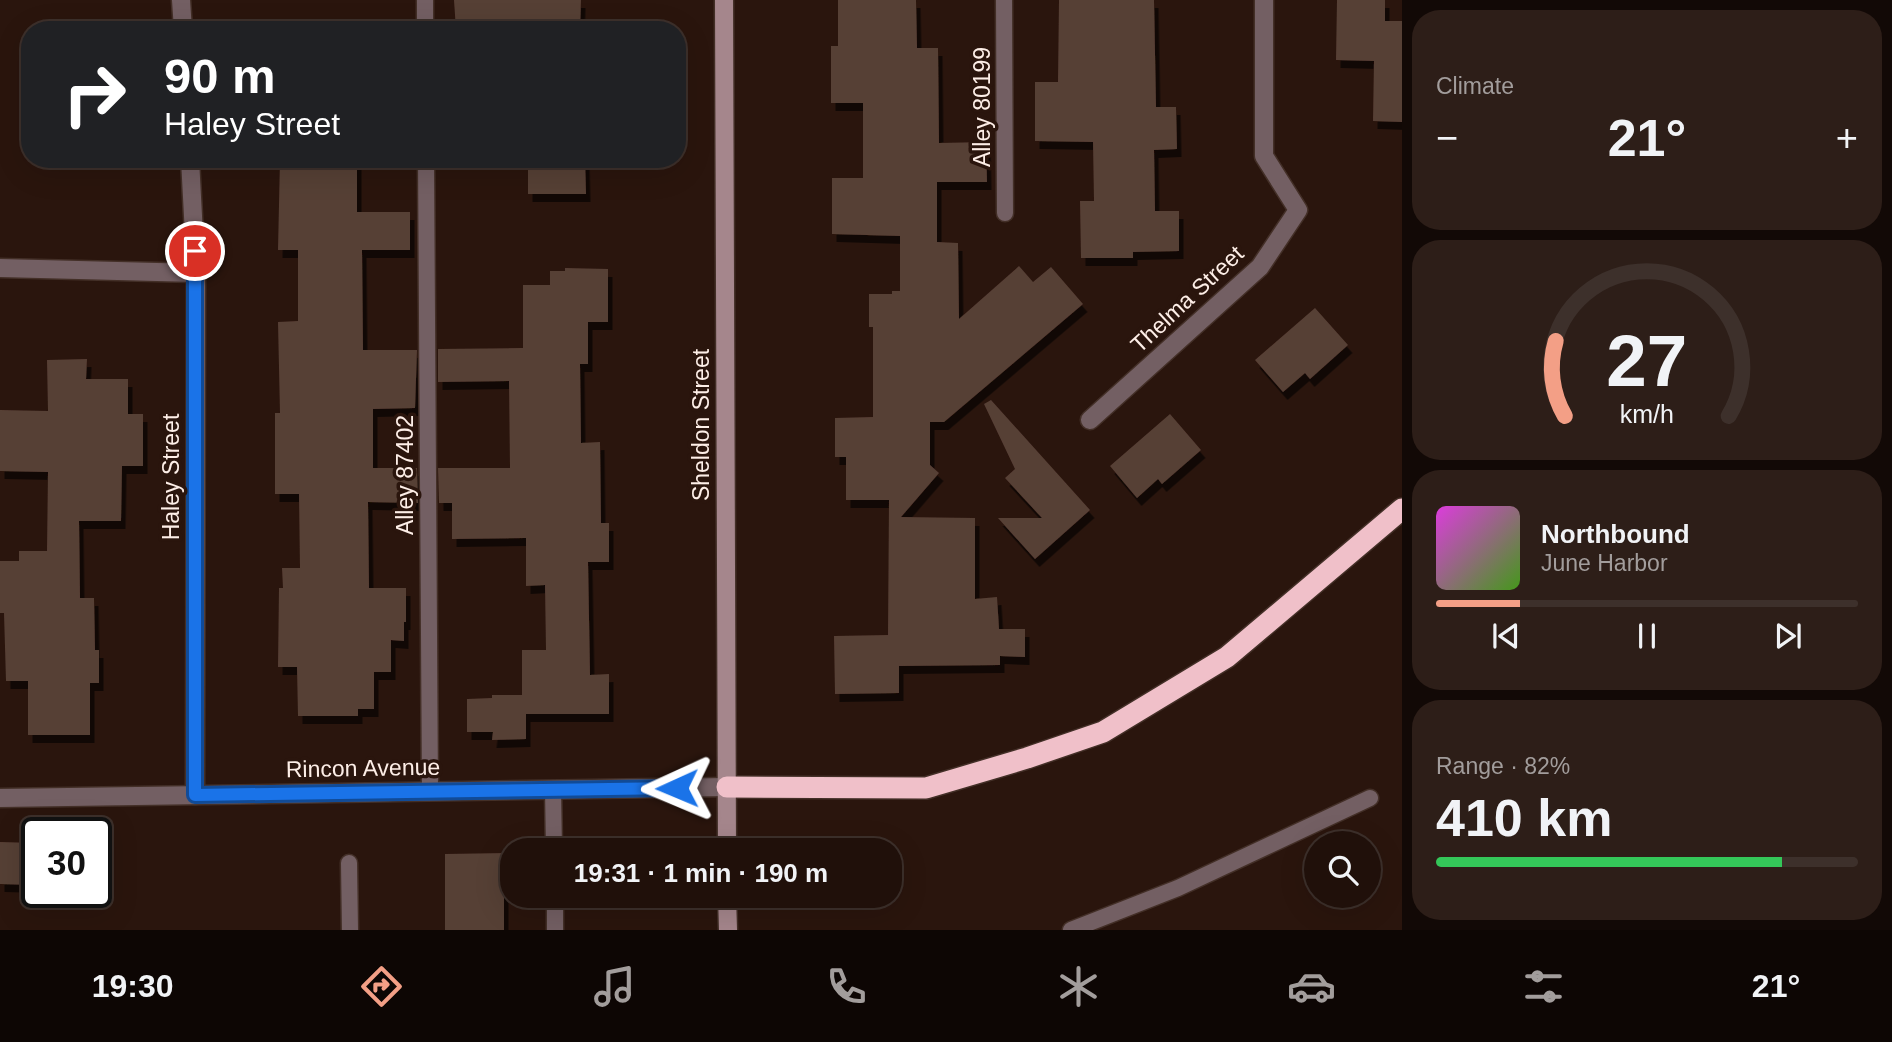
<!DOCTYPE html>
<meta charset="utf-8">
<style>
body{margin:0;font-family:Arial,sans-serif;background:#2d1e18;color:#f1f3f6;height:100vh;display:flex;flex-direction:column;font-size:26px;white-space:nowrap}
*{box-sizing:border-box;margin:0}
p{font-size:23px;color:#a29d9c}
.icon{flex:none;width:38px;height:38px;fill:none;stroke:currentColor;stroke-width:2;stroke-linecap:round;stroke-linejoin:round}
.map{position:relative;flex:1;overflow:hidden}
.panel{display:flex;flex-direction:column;gap:10px;padding:10px;background:#120906;width:490px}
.panel>*{flex:none}
.banner{position:absolute;left:21px;top:21px;width:665px;height:147px;border-radius:28px;box-shadow:0 7px 28px #0002,0 0 0 2px #3d302b;background:#202124;color:#fff;overflow:hidden}
.buttons{position:absolute;left:1304px;top:831px;display:grid;gap:14px}
.buttons a{display:grid;place-items:center;width:77px;height:77px;border-radius:50%;background:#20100a;box-shadow:0 7px 28px #0002,0 0 0 2px #3d302b;font-size:35px}
.speed{position:absolute;left:21px;top:817px;display:flex;gap:14px;font-size:35px;font-weight:700;text-align:center}
.speed>*{display:grid;place-content:center;width:91px;height:91px;border-radius:50%;background:#20100a;box-shadow:0 7px 28px #0002,0 0 0 2px #3d302b;line-height:1}
.speed .limit{border:4px solid #111;border-radius:10px;background:#fff;color:#111}
.pin{position:absolute;display:grid;place-items:center;width:60px;height:60px;color:#fff;margin:-30px;border:4px solid #fff;border-radius:50%;box-shadow:0 2px 7px #0007}
.me{position:absolute;width:77px;margin:-38px;rotate:269deg;stroke-linejoin:round;filter:drop-shadow(0 0 5px #0008)}
.turn{display:flex;align-items:center;gap:24px;height:147px;padding:0 28px;font-size:32px}
.turn .icon{width:91px;height:91px;stroke-width:2.5}
.turn b{display:block;font-size:49px;line-height:60px}
.big{font-size:52px;font-weight:800;line-height:1.1}
.panel .widget{flex:1;display:flex;flex-direction:column;justify-content:center;gap:10px;min-width:0;padding:0 24px;border-radius:28px;background:#2d1e18}
.panel .dial{align-items:center;gap:0}
.dial svg{height:182px;overflow:visible;fill:none;stroke:#3d302b;stroke-width:7;stroke-linecap:round;text-anchor:middle}
.dial text{fill:#f1f3f6;stroke:none}
.song{display:flex;align-items:center;gap:21px}
.cover{width:84px;height:84px;border-radius:10px;background:linear-gradient(135deg,hsl(300 70% 55%),hsl(100 70% 35%))}
.played{height:7px;border-radius:4px;background:linear-gradient(90deg,#f39f86 20%,#3d302b 20%)}
.keys{display:flex;justify-content:space-around;direction:ltr}
.heat{display:flex;justify-content:space-between;align-items:center;font-size:38px;direction:ltr}
.charge{height:10px;border-radius:5px;background:linear-gradient(90deg,#34c759 82%,#3d302b 0)}
.trip{position:absolute;left:500px;top:838px;width:402px;height:70px;border-radius:28px;background:#20100a;box-shadow:0 7px 28px #0002,0 0 0 2px #3d302b;font-weight:800;line-height:70px;text-align:center}
.tab-bar{display:flex;height:112px;justify-content:space-around;align-items:center;background:#0d0604;color:#a29d9c}
.tab-bar .icon{width:49px;height:49px}
.tab-bar .on{color:#f39f86}
.tab-bar b{font-size:32px;color:#f1f3f6}
main{display:flex;flex:1;min-height:0}
.map>svg:first-child{display:block}
.building{fill:#573f35;filter:url(#shadow)}
.lines{fill:none;stroke-linecap:round;stroke-linejoin:round}
.service-casing{stroke:#432f27;stroke-width:19}
.minor-casing{stroke:#432f27;stroke-width:21}
.secondary-casing{stroke:#432f27;stroke-width:21}
.motorway-casing{stroke:#432f27;stroke-width:24}
.service{stroke:#735f63;stroke-width:16}
.minor{stroke:#735f63;stroke-width:18}
.secondary{stroke:#a5868c;stroke-width:18}
.motorway{stroke:#f0c0c9;stroke-width:21}
.route-casing{stroke:#114b97;stroke-width:18}
.route{stroke:#1a73e8;stroke-width:12}
.labels{text-anchor:middle;dominant-baseline:central;stroke-width:7;stroke-linejoin:round;paint-order:stroke}
.street-label{font-size:23px;fill:#fdeee7;stroke:#2a150d}
</style>
<main>
<div class="map">
<svg width="1402" height="930" viewBox="0 0 1402 930">
<defs>
<filter id="shadow"><feDropShadow dx="4.5" dy="8" stdDeviation="0" flood-color="#0009"/></filter>
</defs>
<rect width="100%" height="100%" fill="#2a150d"/>
<g class="building">
<polygon points="454,0 581,0 580,30 456,30"/>
<polygon points="838,0 916,0 917,48 938,48 939,143 986,142 987,182 937,182 937,242 958,243 959,319 1019,266 1033,282 1051,267 1083,304 944,422 930,422 930,465 939,473 901,517 975,518 975,599 997,597 999,629 1025,629 1025,657 1000,656 1000,665 899,666 899,693 835,694 834,636 888,635 889,500 846,500 846,457 835,457 835,418 873,417 873,327 869,327 869,294 892,294 892,291 900,291 900,236 832,234 832,178 863,178 863,103 831,103 831,46 838,46"/>
<polygon points="1059,0 1154,0 1156,107 1176,107 1177,149 1154,150 1155,211 1179,211 1179,251 1133,252 1133,258 1081,258 1080,201 1094,201 1093,142 1035,141 1035,82 1058,82"/>
<polygon points="1337,0 1385,0 1385,21 1402,21 1402,122 1373,121 1374,61 1336,60"/>
<polygon points="280,159 357,159 357,212 410,212 410,250 362,250 363,350 417,350 415,408 373,409 373,468 417,468 418,503 368,502 369,588 406,588 406,622 404,622 404,641 391,640 391,672 374,672 374,709 358,709 358,716 298,716 297,667 278,667 279,588 283,588 282,568 300,568 299,494 275,494 275,413 280,413 278,322 298,321 298,250 278,250"/>
<polygon points="528,159 585,159 586,194 528,194"/>
<polygon points="565,268 608,269 608,322 588,322 588,364 580,364 581,443 600,442 601,523 609,523 609,562 588,562 590,675 609,674 609,714 526,714 526,739 492,740 493,732 467,732 467,699 492,698 492,695 522,695 522,650 546,650 545,585 526,586 526,538 452,539 452,503 439,503 438,468 510,468 509,381 438,382 438,349 523,348 523,285 550,285 550,271 565,271"/>
<polygon points="1315,308 1348,345 1310,379 1305,373 1283,392 1255,360"/>
<polygon points="87,359 86,379 128,379 128,414 143,414 143,466 122,466 121,521 79,521 80,598 94,598 95,650 99,650 99,683 90,683 90,735 28,735 28,681 6,681 4,613 0,613 0,561 19,561 19,551 47,551 48,472 0,471 0,410 48,411 47,360"/>
<polygon points="991,400 1090,510 1035,559 998,518 1042,518 1005,478 1015,469 984,404"/>
<polygon points="1170,414 1201,450 1162,484 1158,479 1137,498 1110,466"/>
<polygon points="0,842 36,843 36,885 0,884"/>
<polygon points="507,853 507,893 504,893 504,930 445,930 445,854"/>
</g>
<g class="lines">
<defs>
<g id="service">
<polyline points="425,0 425,30"/>
<polyline points="1004,0 1005,213"/>
<polyline points="426,159 430,791"/>
<polyline points="553,789 554,850"/>
<polyline points="349,863 350,930"/>
<polyline points="555,896 555,930"/>
<polyline points="1071,930 1178,888 1370,798"/>
</g>
<g id="minor">
<polyline points="181,0 183,30"/>
<polyline points="190,159 196,273 195,795"/>
<polyline points="0,268 196,273"/>
<polyline points="1090,420 1260,267 1298,210 1264,156 1264,0"/>
<polyline points="0,798 727,787"/>
</g>
<g id="secondary">
<polyline points="724,0 727,850"/>
<polyline points="727,896 728,930"/>
</g>
<polyline id="motorway" points="727,787 926,788 1027,758 1103,732 1227,657 1402,509"/>
</defs>
<use href="#service" class="service-casing"/>
<use href="#minor" class="minor-casing"/>
<use href="#secondary" class="secondary-casing"/>
<use href="#motorway" class="motorway-casing"/>
<use href="#service" class="service"/>
<use href="#minor" class="minor"/>
<use href="#secondary" class="secondary"/>
<use href="#motorway" class="motorway"/>
</g>
<g class="lines">
<defs>
<polyline id="route" points="195,251 195,795 677,788"/>
</defs>
<use href="#route" class="route-casing"/>
<use href="#route" class="route"/>
</g>
<g class="labels">
<g class="street-label">
<text transform="translate(982 107) rotate(-90)">Alley 80199</text>
<text transform="translate(1187 299) rotate(-43)">Thelma Street</text>
<text transform="translate(701 425) rotate(-90)">Sheldon Street</text>
<text transform="translate(405 475) rotate(-90)">Alley 87402</text>
<text transform="translate(171 477) rotate(-90)">Haley Street</text>
<text transform="translate(363 768) rotate(-1)">Rincon Avenue</text>
</g>
</g>
</svg>
<div class="buttons">
<a><svg class="icon" aria-label="search" viewBox="0 0 24 24"><circle cx="10" cy="10" r="6"/><path d="M15 15l6 6"/></svg></a>
</div>
<div class="speed"><div class="limit">30</div></div>
<div class="pin" style="left:195px;top:251px;background:#d93025"><svg class="icon" aria-label="arrive" viewBox="0 0 24 24"><path d="M6 21V4h12l-3 4 3 4H6"/></svg></div>
<svg class="me" style="left:677px;top:788px" viewBox="-20 -20 40 40"><path d="M0-17L14 15 0 8-14 15z" fill="#1a73e8" stroke="#fff" stroke-width="4"/></svg>
<div class="trip">19:31 · 1 min · 190 m</div>
<div class="banner">
<div class="turn"><svg class="icon" aria-label="right" viewBox="0 0 24 24"><path d="M7 20v-9h11M14 6l5 5-5 5"/></svg><div><b>90 m</b>Haley Street</div></div>
</div>
</div>
<section class="panel">
<div class="widget"><p>Climate</p>
<div class="heat"><a>−</a><b class="big">21°</b><a>+</a></div>
</div>
<div class="widget dial"><svg viewBox="0 0 100 80">
<path d="M14 69A42 42 0 1 1 86 69"/>
<path d="M14 69A42 42 0 0 1 10 36" stroke="#f39f86"/>
<text x="50" y="56" font-size="32" font-weight="700">27</text>
<text x="50" y="72" font-size="11">km/h</text>
</svg></div>
<div class="widget">
<div class="song"><i class="cover"></i><div><b>Northbound</b><p>June Harbor</p></div></div>
<div class="played"></div>
<div class="keys"><svg class="icon" aria-label="previous" viewBox="0 0 24 24"><path d="M18 5L8 12l10 7zM5 5v14"/></svg><svg class="icon" aria-label="pause" viewBox="0 0 24 24"><path d="M8 5v14M16 5v14"/></svg><svg class="icon" aria-label="next" viewBox="0 0 24 24"><path d="M6 5l10 7-10 7zM19 5v14"/></svg></div>
</div>
<div class="widget"><p>Range · 82%</p><b class="big">410 km</b><div class="charge"></div></div>
</section>
</main>
<nav class="tab-bar">
<b>19:30</b>
<svg class="icon on" aria-label="directions" viewBox="0 0 24 24"><path d="M12 3l9 9-9 9-9-9zM9 14v-3h6M13 9l2 2-2 2"/></svg>
<svg class="icon" aria-label="music" viewBox="0 0 24 24"><path d="M9 18V5l10-2v13"/><circle cx="6" cy="18" r="3"/><circle cx="16" cy="16" r="3"/></svg>
<svg class="icon" aria-label="phone" viewBox="0 0 24 24"><path d="M5 4h4l2 5-3 2q2 4 5 5l2-3 5 2v4C11 20 4 13 5 4z"/></svg>
<svg class="icon" aria-label="climate" viewBox="0 0 24 24"><path d="M12 3v18M4 7l16 10M4 17L20 7"/></svg>
<svg class="icon" aria-label="car" viewBox="0 0 24 24"><path d="M5 17H2v-5l4-1 3-4h7l3 4 3 1v5h-3M9 17h6M6 11h13"/><circle cx="7" cy="17" r="2"/><circle cx="17" cy="17" r="2"/></svg>
<svg class="icon" aria-label="filters" viewBox="0 0 24 24"><path d="M4 7h16M4 17h16"/><circle cx="9" cy="7" r="2"/><circle cx="15" cy="17" r="2"/></svg>
<b>21°</b>
</nav>
